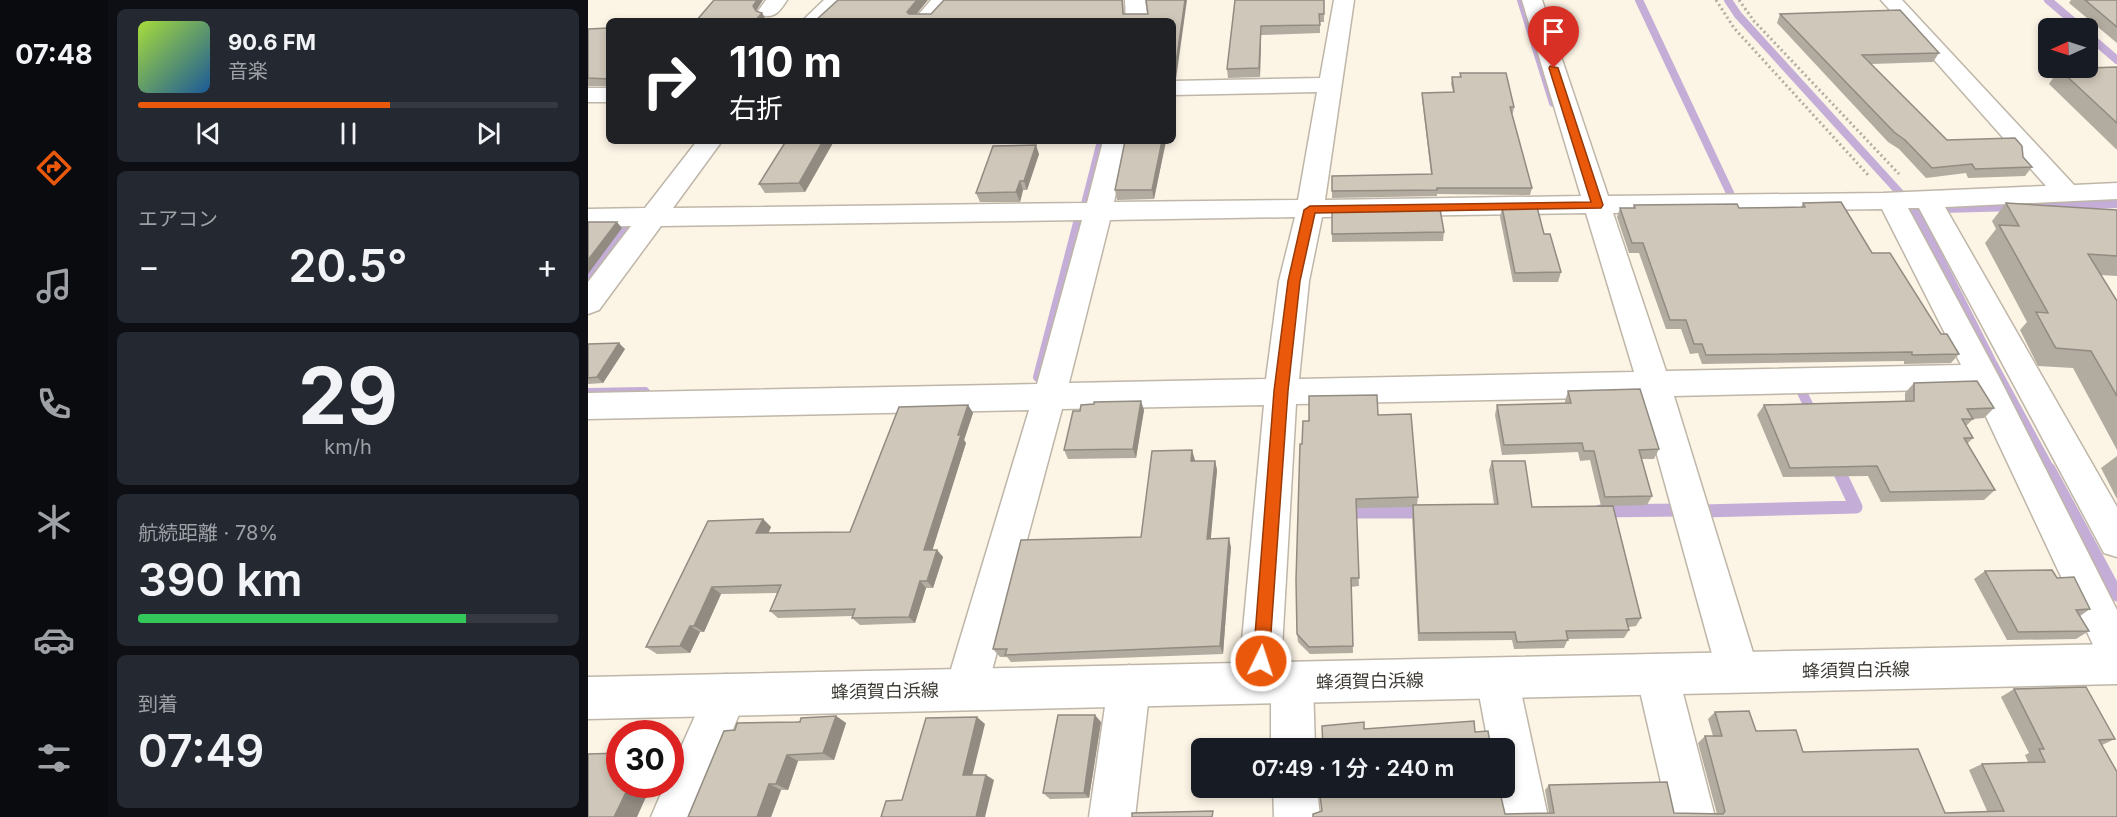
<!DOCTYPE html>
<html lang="ja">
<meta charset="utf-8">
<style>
body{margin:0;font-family:Inter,"Noto Sans JP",sans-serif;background:#242831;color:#f1f3f6;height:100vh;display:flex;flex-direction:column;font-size:22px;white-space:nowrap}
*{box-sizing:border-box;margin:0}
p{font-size:20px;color:#9ea1a6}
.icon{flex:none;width:33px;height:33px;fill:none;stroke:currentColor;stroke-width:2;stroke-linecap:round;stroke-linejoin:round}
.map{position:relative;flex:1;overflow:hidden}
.panel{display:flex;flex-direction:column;gap:9px;padding:9px;background:#0d0f14;width:480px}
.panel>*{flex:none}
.hud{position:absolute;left:18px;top:18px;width:570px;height:126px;border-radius:9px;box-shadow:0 3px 9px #0003;background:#202124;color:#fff;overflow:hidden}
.needle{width:39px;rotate:267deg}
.tools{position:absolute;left:1450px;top:18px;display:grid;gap:12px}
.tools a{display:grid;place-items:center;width:60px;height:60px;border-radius:9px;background:#171b24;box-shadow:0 3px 9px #0003;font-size:30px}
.speed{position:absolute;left:18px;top:720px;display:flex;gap:12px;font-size:30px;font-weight:700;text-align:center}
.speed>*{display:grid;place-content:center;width:78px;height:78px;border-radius:50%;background:#171b24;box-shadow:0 3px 9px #0003;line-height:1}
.speed .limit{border:9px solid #d22;background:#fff;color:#111}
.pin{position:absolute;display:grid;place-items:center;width:51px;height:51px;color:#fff;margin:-62px -26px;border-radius:50% 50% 50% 0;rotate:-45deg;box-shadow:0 0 6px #0007}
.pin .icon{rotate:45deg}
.me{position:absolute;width:66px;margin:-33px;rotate:4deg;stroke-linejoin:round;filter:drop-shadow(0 0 4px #0008)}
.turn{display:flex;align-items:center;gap:21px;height:126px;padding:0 24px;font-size:27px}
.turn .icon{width:78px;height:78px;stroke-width:2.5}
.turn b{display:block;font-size:42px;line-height:51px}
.big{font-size:45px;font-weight:600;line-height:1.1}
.panel .tile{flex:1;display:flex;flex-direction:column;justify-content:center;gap:9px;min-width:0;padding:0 21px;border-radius:9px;background:#242831}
.panel .dial{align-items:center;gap:0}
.dial b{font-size:78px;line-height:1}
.song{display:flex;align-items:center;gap:18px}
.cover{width:72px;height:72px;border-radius:9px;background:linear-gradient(135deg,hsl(80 70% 55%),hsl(210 70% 35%))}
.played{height:6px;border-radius:3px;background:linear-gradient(90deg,#ea580c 60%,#363941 60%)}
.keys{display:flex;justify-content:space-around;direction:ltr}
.heat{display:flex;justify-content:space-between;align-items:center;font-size:33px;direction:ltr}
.charge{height:9px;border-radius:4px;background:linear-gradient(90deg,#34c759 78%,#363941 0)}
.trip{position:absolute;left:603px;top:738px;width:324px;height:60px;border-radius:9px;background:#171b24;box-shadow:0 3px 9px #0003;font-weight:600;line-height:60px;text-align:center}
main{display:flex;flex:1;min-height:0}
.tabs{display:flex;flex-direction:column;width:108px;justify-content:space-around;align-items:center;background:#090b0e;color:#9ea1a6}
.tabs .icon{width:42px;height:42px}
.tabs .selected{color:#ea580c}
.tabs b{font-size:27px;color:#f1f3f6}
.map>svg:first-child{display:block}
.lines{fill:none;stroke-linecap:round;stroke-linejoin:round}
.stream-far2{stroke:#c4add7;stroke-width:8}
.stream-far1{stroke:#c4add7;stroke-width:10}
.stream{stroke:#c4add7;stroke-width:13}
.minor-casing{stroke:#beb6a8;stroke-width:3}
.major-casing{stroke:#beb6a8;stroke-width:3}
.path{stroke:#b2aca0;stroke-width:3;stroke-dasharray:2 3;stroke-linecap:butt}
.minor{fill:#fff;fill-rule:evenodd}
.major{fill:#fff;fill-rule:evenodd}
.wall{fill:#b2ab9f}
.shaded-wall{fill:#918b82}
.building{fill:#cfc7b9;stroke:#918b82;stroke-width:1.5}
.route{fill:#ea580c;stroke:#983908;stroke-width:1.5}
.labels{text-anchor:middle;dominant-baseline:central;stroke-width:6;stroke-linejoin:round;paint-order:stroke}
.near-street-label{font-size:18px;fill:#3c3933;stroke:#fff}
</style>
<main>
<nav class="tabs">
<b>07:48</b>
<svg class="icon selected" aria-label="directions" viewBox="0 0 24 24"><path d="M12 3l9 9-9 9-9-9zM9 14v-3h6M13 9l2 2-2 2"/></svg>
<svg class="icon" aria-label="music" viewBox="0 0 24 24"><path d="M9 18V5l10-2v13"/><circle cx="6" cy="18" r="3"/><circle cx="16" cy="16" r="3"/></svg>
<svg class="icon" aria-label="phone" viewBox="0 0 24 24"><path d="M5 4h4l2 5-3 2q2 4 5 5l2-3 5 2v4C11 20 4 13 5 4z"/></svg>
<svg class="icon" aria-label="climate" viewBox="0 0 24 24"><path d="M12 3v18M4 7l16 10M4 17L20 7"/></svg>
<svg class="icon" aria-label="car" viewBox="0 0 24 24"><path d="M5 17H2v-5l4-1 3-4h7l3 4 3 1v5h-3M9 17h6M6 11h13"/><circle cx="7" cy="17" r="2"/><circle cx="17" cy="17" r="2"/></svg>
<svg class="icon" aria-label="filters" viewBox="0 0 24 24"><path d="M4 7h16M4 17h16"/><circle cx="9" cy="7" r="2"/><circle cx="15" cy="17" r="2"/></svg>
</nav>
<section class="panel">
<div class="tile">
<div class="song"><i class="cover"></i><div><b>90.6 FM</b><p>音楽</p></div></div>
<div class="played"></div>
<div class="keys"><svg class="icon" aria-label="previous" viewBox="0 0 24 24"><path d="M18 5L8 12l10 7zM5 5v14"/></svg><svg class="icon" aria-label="pause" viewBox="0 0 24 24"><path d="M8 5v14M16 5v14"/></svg><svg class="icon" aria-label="next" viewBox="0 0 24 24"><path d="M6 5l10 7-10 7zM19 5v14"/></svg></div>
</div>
<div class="tile"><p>エアコン</p>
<div class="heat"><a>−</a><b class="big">20.5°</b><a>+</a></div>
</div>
<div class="tile dial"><b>29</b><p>km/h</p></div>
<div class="tile"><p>航続距離 · 78%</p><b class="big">390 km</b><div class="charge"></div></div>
<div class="tile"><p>到着</p><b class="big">07:49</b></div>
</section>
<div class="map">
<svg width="1529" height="817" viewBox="0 0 1529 817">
<rect width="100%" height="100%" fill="#fcf4e5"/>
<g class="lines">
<g class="stream-far2">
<polyline points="933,0 965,103"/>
<polyline points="1051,0 1142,193"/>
<polyline points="1140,0 1150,15 1322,204"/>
<polyline points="1460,0 1493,28"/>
<polyline points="1500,35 1529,60"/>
<polyline points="497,204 513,141"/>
<polyline points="1488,204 1529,203"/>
</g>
<g class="stream-far1">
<polyline points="1321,203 1326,209 1405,365 1462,470"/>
<polyline points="1445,206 1529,203"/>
<polyline points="1354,208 1429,206"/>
<polyline points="0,279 40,227"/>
<polyline points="450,377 491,219"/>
<polyline points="1212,388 1225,415"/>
<polyline points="0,393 57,392"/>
<polyline points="1248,464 1251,470"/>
</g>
<g class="stream">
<polyline points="1461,469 1529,595"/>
<polyline points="1012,511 1092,510"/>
<polyline points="1115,511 1268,507 1250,469"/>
<polyline points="754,512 837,512"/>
</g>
<defs>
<g id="minor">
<path d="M178,0H199C192,11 187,19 173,15L170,11Z"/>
<polygon points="236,0 258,0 237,21 214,21"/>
<polygon points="343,0 364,0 347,21 325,21"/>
<polygon points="537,0 557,0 560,21 538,21"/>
<path d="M746,0H766L737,200L993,196L934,0H954L1020,196L1295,193L1458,186L1293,0H1314L1486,185L1529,183V199L1357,207L1529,507V557L1516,553L1331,208H1320L1411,377L1529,610V672L1515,666L1385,389L1086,396L1171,672L1165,686L1150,692L1135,686L1129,672L1053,397L708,404L693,666L704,662L719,668L725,682L727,748H683V698L671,703L656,697L650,683L676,405L474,409L399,689L393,704L378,710L363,704L357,689L441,410L0,419V393L449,384L494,220L73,226L11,310L0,314V282L43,226L0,227V209L57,208L109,141H134L85,208L499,203L515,141H539L526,202L710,200L729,92L585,95V81L732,78ZM1294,209L1373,365L1078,371L1025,213ZM998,213L1046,372L711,379L721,281L734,217ZM707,217L691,281L678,379L481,383L522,220Z"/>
<rect x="0" y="88" width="21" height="14"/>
<polygon points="1069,654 1084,660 1090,674 1127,817 1081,817 1048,674 1054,660"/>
<polygon points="909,658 924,664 930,678 960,817 914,817 909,788 916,788 916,748 901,748 888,678 894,664"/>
<polygon points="541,665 556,671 562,686 547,817 501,817 520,686 526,671"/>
<polygon points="138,674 153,680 159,695 109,817 63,817 77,784 82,784 82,772 123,680"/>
<polygon points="685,788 729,788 732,817 686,817"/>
</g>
<polygon id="major" points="1529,644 1529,684 0,719 0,677"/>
</defs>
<use href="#minor" class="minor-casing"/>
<use href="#major" class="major-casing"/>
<g class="path">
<polyline points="1128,0 1146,28 1281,176"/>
<polyline points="1151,0 1166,21 1311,174"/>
</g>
<use href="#minor" class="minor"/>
<use href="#major" class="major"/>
</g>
<g class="wall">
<polygon points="647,0 736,0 736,22 732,22 732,33 673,35 672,77 640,78 639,69"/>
<polygon points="1483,0 1529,0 1529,43 1481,3"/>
<polygon points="1192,14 1351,53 1345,62 1283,64 1359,140 1435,157 1444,167 1437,176 1380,178 1378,173 1338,178 1311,149 1300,142 1189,23"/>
<polygon points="21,28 21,86 0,86 0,29"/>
<polygon points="1529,67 1529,150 1461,84 1471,69"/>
<polygon points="872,73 926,107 925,113 924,113 944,188 942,195 849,194 849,196 744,198 744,176 843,174 834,99 834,93 865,92 863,84 864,77 872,77"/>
<polygon points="198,141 246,141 217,192 177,193 171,184"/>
<polygon points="537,141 578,141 566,199 529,200 527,190"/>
<polygon points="451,154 439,190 435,190 432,202 392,202 388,193"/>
<polygon points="1215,203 1284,253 1353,334 1371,354 1363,363 1316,364 1316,361 1114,364 1110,353 1102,354 1093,329 1078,329 1051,253 1041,253 1029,217 1032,208 1045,208 1046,205 1151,208 1213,207"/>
<polygon points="1418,203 1529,210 1529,276 1513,275 1529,301 1529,450 1485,368 1450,366 1432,330 1439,322 1397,243 1408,229 1404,221"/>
<polygon points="914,207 956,234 973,272 970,282 925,282 912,217"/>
<polygon points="744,210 856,232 855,241 744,242"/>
<polygon points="0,344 37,349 15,383 0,384"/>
<polygon points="1326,383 1406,408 1396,418 1385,419 1378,426 1385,438 1379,444 1407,490 1396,500 1293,502 1280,476 1195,477 1169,415 1176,405 1317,401 1317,393"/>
<polygon points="980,391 1071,449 1066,459 1054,459 1064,496 1059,505 1025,506 1053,618 1048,626 1041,627 1041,630 1036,638 980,639 976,648 926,649 924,640 830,641 824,514 825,507 768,508 771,586 763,587 765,653 722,654 710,642 709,634 714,444 790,415 830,497 829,505 906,504 901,470 904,461 944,507 1013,506 1002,460 992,461 990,452 914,455 907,415 909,405 977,403 977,401"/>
<polygon points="506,404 556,410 548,458 480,459 476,450 492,411"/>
<polygon points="380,405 385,413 376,440 378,443 344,550 349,550 355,557 345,588 338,588 327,623 272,625 264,618 265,616 190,618 182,611 189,593 133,594 116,632 112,632 102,653 69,654 58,647 175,519 183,527 180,533 262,532"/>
<polygon points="604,450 606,461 627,461 629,470 622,539 643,547 635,654 423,662 419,657 412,657 405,649 553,537"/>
<polygon points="1529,456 1529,499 1513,468"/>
<polygon points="1397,571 1469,578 1502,609 1492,616 1501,631 1488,639 1419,640 1386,579"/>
<polygon points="1426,689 1527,739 1514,745 1529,817 725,817 734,811 731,788 730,788 911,788 917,814 961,813 957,790 961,785 1086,813 1129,814 1110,743 1117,736 1125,736 1120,719 1127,712 1168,731 1357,813 1399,811 1381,770 1394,764 1440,762 1437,755 1441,753 1413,697"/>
<polygon points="248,716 258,723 246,760 210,761 200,790 193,790 183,817 100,817 147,730"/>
<polygon points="513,722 501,798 462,799 455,793"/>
</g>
<g class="shaded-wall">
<polygon points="169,0 175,0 168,11 165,6"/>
<polygon points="329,0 340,0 323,21 319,12"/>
<polygon points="534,0 535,0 536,21 535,14"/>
<polygon points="597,0 599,0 588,79 585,80 585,70"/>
<polygon points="174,13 177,18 175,21 167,21"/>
<polygon points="673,26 673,35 672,77 671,68"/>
<polygon points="235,141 246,141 217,192 211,183"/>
<polygon points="574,141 578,141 566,199 564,190"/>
<polygon points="448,145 451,154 439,190 436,181"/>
<polygon points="432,181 435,190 432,202 428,192"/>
<polygon points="29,222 34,228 0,274 0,260"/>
<polygon points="31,343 37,349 15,383 9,377"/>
<polygon points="553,401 556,410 548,458 545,449"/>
<polygon points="380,405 385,413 376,440 378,443 342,558 336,550"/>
<polygon points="604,450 607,460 605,471 603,461"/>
<polygon points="627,461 629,470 622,548 619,539"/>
<polygon points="175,519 183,527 177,541 168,533"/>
<polygon points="641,538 643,547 635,654 632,646"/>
<polygon points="349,550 355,557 345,588 339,581"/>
<polygon points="332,581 338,588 327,623 321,617"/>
<polygon points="124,587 133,594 116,632 106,626"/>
<polygon points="102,626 112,632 102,653 92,646"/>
<polygon points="507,715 513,722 501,798 496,793"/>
<polygon points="248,716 258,723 246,760 235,753"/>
<polygon points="389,717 397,724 383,781 375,775"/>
<polygon points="199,755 210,761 200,790 188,784"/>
<polygon points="398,775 406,780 397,817 388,817"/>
<polygon points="42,784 64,784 49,817 26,817"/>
<polygon points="181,784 193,790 183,817 169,817"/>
</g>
<g class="building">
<polygon points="126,0 169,0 165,6 168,11 174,13 167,21 108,21"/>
<polygon points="250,0 329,0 319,12 321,14 343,14 356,0 534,0 535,14 560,14 558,0 597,0 587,70 585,70 585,21 227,21"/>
<polygon points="647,0 736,0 736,14 731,14 732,25 673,26 671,68 639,69"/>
<polygon points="1497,0 1529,0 1529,27"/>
<polygon points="1312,10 1351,53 1274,55 1359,140 1427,138 1434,146 1435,157 1444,167 1387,169 1384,164 1344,168 1317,140 1306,132 1192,14"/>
<polygon points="21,28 21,79 0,78 0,29"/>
<polygon points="1529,67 1529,123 1471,69"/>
<polygon points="872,73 918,73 926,107 922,107 944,188 849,188 849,190 744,191 744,176 844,174 834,93 866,92 864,77 873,77"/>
<polygon points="198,141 235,141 211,183 171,184"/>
<polygon points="537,141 574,141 564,190 527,190"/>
<polygon points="448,145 436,181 432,181 428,192 388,193 405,146"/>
<polygon points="1253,202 1284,253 1302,253 1353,334 1359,334 1371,354 1324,355 1324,352 1118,355 1114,344 1106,344 1098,320 1082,320 1055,243 1044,243 1032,208 1047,208 1046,205 1149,204 1151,208 1217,207 1215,203"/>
<polygon points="1418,203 1529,210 1529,256 1500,254 1529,301 1529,396 1503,351 1468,348 1466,345 1448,312 1460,313 1411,225 1431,226"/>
<polygon points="914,207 949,207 956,234 962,234 973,272 927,273"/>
<polygon points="852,209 856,232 744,234 744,210"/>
<polygon points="0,222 29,222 0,260"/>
<polygon points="31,343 9,377 0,378 0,344"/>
<polygon points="1389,381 1406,408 1379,409 1385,419 1374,419 1385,438 1376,438 1407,490 1302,492 1289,466 1202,468 1176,405 1326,401 1326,383"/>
<polygon points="1052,389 1071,449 1051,450 1064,496 1017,497 1006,451 996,451 994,443 916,445 909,405 983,403 980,391"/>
<polygon points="789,395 790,415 823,414 830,497 768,499 771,578 763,578 765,646 721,647 709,634 708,580 712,444 714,444 715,421 721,421 721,396"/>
<polygon points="553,401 545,449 476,450 485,411 492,411 493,405 506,404 506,402"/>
<polygon points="380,405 370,435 373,435 336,550 349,550 339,581 332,581 321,617 264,618 267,609 182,611 193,585 124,587 106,626 102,626 92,646 58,647 120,521 175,519 168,533 262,532 311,407"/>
<polygon points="604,450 603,461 627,461 619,539 641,538 632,646 417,655 419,649 405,649 433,540 553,537 564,451"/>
<polygon points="904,461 937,461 944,507 1025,506 1053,618 1038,619 1041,630 978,631 980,640 929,642 927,632 831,633 825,505 910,504"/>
<polygon points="1464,570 1469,578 1486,577 1502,609 1488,610 1501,631 1430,632 1397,571"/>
<polygon points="1498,687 1527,739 1511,740 1529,772 1529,817 725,817 725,814 734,811 731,788 911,788 917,814 966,813 961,785 1079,782 1086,813 1135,814 1137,811 1117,736 1134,736 1127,712 1161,711 1168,731 1208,730 1215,752 1330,749 1357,813 1416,811 1394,764 1457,762 1451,749 1456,749 1426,689"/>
<polygon points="470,715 507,715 496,793 455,793"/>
<polygon points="248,716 235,753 199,755 188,784 181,784 169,817 100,817 136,731 147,730 149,723 212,722 213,718"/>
<polygon points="389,717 375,775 398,775 388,817 293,817 298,801 314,800 338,718"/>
<polygon points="886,721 887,732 900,731 902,743 909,744 910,748 735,748 734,726 776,722 776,729"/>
<polygon points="32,753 32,784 42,784 26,817 0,817 0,754"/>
<polygon points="625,811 624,817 544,817 544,813"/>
</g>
<polygon class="route" points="962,66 970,68 1015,205 1013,208 727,213 712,281 700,391 681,661 679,666 673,669 667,666 665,661 686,391 700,281 716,210 722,206 1003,202 961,68"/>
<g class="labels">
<g class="near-street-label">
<text transform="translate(1268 670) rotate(-1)">蜂須賀白浜線</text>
<text transform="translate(782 681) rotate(-1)">蜂須賀白浜線</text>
<text transform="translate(297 691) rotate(-1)">蜂須賀白浜線</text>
</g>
</g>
</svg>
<div class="tools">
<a><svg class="needle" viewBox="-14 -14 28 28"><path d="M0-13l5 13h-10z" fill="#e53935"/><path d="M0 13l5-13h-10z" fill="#9ea1a6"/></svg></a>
</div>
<div class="speed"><div class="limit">30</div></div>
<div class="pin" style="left:966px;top:68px;background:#d93025"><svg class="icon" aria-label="arrive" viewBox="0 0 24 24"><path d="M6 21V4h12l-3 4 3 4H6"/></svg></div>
<svg class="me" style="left:673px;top:661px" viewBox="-20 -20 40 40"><circle r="17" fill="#ea580c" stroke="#fff" stroke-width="3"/><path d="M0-11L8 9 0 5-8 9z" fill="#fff"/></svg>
<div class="trip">07:49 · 1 分 · 240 m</div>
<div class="hud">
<div class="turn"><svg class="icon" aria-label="right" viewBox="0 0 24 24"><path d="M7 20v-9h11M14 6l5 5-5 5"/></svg><div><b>110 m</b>右折</div></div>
</div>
</div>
</main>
